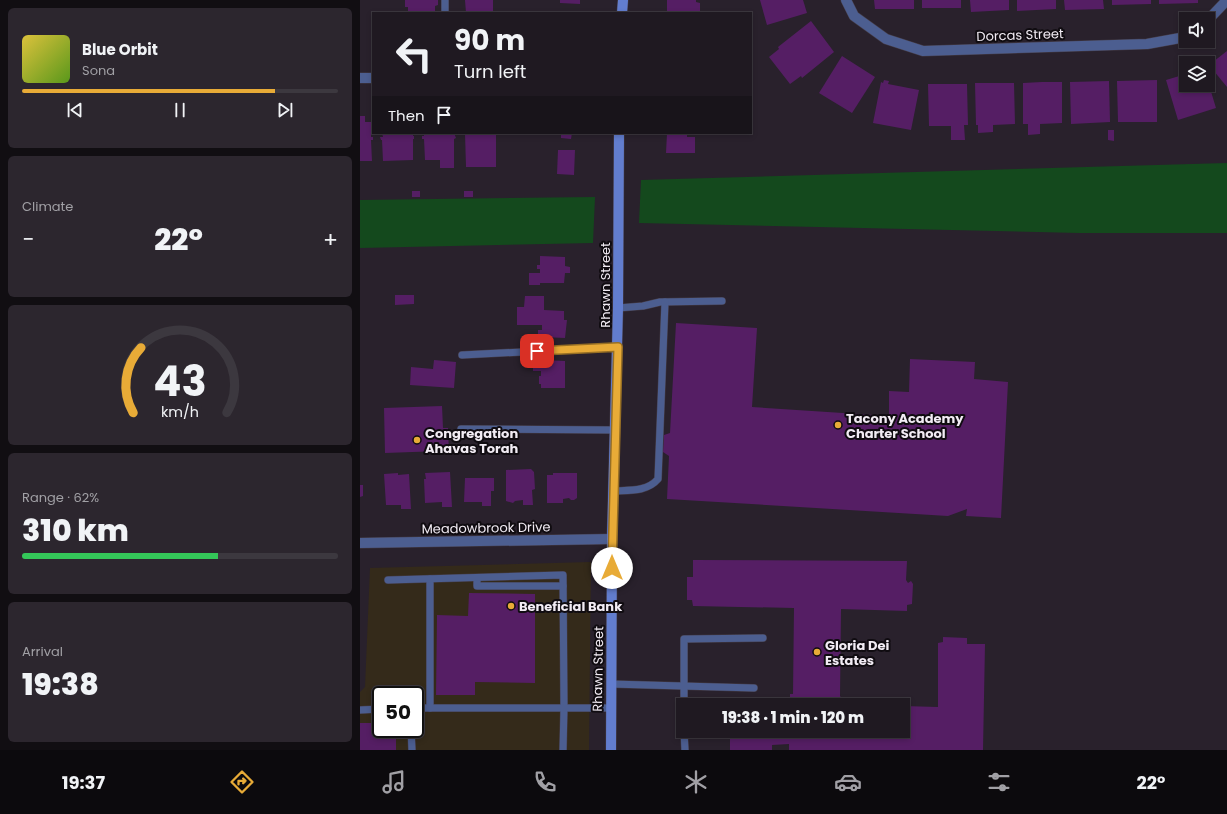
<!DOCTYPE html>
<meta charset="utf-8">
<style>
body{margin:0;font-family:Poppins,sans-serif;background:#2c262e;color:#f1f3f6;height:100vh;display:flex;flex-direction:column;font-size:15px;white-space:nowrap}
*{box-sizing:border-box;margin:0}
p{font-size:13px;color:#a1a0a5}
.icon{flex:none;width:22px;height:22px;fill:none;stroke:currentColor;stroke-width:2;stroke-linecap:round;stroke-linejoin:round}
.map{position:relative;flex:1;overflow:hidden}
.drawer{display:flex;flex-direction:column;gap:8px;padding:8px;background:#110e12;width:360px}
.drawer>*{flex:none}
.top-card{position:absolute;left:12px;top:12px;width:380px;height:122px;border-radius:0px;box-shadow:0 2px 6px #0003,0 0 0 1px #3c383f;background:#1f1921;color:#f1f3f6;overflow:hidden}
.fabs{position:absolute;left:819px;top:12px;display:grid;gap:8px}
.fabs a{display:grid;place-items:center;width:36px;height:36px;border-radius:0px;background:#1f1921;box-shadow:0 2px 6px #0003,0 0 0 1px #3c383f;font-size:20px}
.speed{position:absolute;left:12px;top:686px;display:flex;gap:8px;font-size:20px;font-weight:700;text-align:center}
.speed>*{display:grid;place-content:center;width:52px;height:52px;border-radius:50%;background:#1f1921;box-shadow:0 2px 6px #0003,0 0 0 1px #3c383f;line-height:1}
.speed .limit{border:2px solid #111;border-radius:6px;background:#fff;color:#111}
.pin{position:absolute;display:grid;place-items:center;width:34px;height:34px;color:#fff;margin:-17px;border-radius:8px;box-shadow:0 2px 6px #0006}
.me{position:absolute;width:44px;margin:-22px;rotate:0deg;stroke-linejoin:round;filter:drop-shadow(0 0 3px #0008)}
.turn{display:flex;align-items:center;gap:14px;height:84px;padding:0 16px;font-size:18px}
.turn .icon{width:52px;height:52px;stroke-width:2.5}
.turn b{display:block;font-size:28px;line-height:34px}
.then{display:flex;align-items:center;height:38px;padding:0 16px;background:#0003;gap:8px;font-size:15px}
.big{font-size:30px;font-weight:800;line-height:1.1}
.drawer .widget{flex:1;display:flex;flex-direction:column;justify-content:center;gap:6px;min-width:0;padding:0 14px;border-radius:6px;background:#2c262e}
.drawer .dial{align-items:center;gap:0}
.dial svg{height:104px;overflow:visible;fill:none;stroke:#3c383f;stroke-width:7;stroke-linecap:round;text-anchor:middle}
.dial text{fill:#f1f3f6;stroke:none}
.song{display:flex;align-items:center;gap:12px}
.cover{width:48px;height:48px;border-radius:6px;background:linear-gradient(135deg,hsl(50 70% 55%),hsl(90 70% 35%))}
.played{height:4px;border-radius:2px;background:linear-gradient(90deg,#e8ab37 80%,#3c383f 80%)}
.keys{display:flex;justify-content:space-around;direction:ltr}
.heat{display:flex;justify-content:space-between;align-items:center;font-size:22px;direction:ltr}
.charge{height:6px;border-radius:3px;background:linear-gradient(90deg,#34c759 62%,#3c383f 0)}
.trip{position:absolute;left:316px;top:698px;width:234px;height:40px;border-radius:0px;background:#1f1921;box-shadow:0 2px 6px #0003,0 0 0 1px #3c383f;font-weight:800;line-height:40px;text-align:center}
.dock{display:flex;height:64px;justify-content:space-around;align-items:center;background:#0c0a0d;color:#a1a0a5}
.dock .icon{width:28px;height:28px}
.dock .selected{color:#e8ab37}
.dock b{font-size:18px;color:#f1f3f6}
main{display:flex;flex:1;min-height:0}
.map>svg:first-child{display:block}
.commercial{fill:#342a1a;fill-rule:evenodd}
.green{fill:#14491d}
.building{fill:#551e64}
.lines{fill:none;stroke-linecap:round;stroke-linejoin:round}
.service-casing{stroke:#453d48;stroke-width:8}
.minor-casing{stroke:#453d48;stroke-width:11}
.secondary-casing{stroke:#453d48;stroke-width:11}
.service{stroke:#4c5e90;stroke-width:7}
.minor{stroke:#4c5e90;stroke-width:10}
.secondary{stroke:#627dce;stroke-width:10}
.route-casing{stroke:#976f24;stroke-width:10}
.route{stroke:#e8ab37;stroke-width:7}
.poi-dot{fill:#e8ab37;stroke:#100c11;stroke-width:1.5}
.labels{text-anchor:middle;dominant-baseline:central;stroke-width:4;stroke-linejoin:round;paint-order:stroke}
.street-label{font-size:13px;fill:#f2ecf4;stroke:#100c11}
.poi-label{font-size:13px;font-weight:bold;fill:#f2ecf4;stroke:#100c11;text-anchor:start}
</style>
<main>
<section class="drawer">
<div class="widget">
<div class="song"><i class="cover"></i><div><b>Blue Orbit</b><p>Sona</p></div></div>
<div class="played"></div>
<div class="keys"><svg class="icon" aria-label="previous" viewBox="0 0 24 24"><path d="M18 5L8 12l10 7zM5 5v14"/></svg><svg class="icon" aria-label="pause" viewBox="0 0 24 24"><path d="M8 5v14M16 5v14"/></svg><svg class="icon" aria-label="next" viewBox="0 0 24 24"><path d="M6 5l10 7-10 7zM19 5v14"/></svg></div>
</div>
<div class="widget"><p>Climate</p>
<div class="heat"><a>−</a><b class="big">22°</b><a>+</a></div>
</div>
<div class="widget dial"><svg viewBox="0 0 100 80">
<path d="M14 69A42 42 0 1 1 86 69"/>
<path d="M14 69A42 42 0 0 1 20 19" stroke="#e8ab37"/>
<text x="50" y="56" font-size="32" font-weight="700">43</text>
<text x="50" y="72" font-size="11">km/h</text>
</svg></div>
<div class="widget"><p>Range · 62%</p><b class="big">310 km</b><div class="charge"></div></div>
<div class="widget"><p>Arrival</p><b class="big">19:38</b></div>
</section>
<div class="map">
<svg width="867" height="750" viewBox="0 0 867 750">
<rect width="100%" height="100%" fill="#29212c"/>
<path class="commercial" d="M231,562L229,750H0V692L5,687L10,568ZM21,695H55V729H21Z"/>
<g class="green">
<polygon points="867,163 867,233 719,233 279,223 281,180"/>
<polygon points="235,197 233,243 0,248 0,200"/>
</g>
<g class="building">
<polygon points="45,0 78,0 78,5 75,6 75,13 48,13 48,7 45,7"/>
<polygon points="105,0 133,0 133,13 106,13"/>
<polygon points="200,0 220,0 220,4 200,3"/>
<polygon points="307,0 336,0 336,2 340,3 340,13 307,13"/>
<polygon points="400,0 443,0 447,13 407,25"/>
<polygon points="514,0 554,0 554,9 515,9"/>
<rect x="562" y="0" width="39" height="8"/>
<polygon points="610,0 649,0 649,10 611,12"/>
<polygon points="657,0 696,0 696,9 657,11"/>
<polygon points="704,0 743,0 744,9 705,10"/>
<polygon points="752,0 791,0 791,4 752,5"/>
<polygon points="799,0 838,0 838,3 799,4"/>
<polygon points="451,21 474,52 442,78 441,76 430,84 409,57 419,49 418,47"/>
<polygon points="867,51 867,87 849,65"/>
<polygon points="482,56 515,77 492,113 459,93"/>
<polygon points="826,74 826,85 849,85 856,108 818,120 806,80"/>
<polygon points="524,80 529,81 528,84 559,90 551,130 513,123 521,82 523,83"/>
<polygon points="797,80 797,122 758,122 757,81"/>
<polygon points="749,81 750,122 711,124 710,82"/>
<polygon points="682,82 702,82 702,123 680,124 680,134 668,135 668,124 663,124 663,83"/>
<polygon points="615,83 654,83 655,124 633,125 633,132 618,133 618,125 616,125"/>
<polygon points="568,84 607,84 608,125 604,125 605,140 591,140 591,126 569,126"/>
<polygon points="0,116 5,116 5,122 11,122 11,137 13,137 13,140 11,140 12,161 0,161"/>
<polygon points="748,130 754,130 754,141 748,140"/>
<polygon points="22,133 53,133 53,136 54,136 54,139 53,139 53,160 23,161 22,140 21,140 20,137 23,137"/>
<polygon points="64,133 94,133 96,138 94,139 94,168 80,168 80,160 65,160 64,139 62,139 62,136 64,136"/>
<polygon points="105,133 136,133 136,167 106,167"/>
<polygon points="201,133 212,133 211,139 201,138"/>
<polygon points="307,133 327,133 327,137 335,137 335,153 306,153"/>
<polygon points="198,150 215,150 214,175 197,174"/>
<rect x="52" y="191" width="8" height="6"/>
<rect x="104" y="191" width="9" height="6"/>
<polygon points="180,256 205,257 205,266 210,267 210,273 205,273 204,283 180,283 180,285 169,285 169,273 180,273 180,269 177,269 177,265 180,265"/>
<polygon points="35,295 54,295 54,304 35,305"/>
<polygon points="165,296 184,296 184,310 204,311 204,320 207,320 205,338 182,337 182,334 178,334 178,330 182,330 182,325 157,325 157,307 164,307"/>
<polygon points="316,323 397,328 392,407 529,416 529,391 549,392 550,359 615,362 614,379 648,382 641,518 606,516 607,509 588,516 307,499 309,456 303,452 304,435 310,433"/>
<polygon points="173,354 192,354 192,357 182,357 182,360 205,361 205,388 181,388 181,384 179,384 179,376 181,376 181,371 173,371 173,366 165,366 165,363 173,363"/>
<polygon points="74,360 96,362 94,388 50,385 51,367 73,369"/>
<polygon points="82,406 83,428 88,428 89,453 81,453 81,451 25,453 24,408"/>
<polygon points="171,469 174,472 175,489 172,490 173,505 163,505 163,500 155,501 153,503 146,501 146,470"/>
<polygon points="90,472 92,507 82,507 82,502 65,503 64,479 66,479 65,473"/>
<polygon points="38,473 38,475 49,474 51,509 41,509 41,505 26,505 24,474"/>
<polygon points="193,473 217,473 217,498 214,500 211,500 209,498 203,499 203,503 187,503 187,475 193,475"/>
<polygon points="105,478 134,478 134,491 131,491 131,506 122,506 122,502 104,502"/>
<polygon points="0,485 3,485 3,496 0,497"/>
<polygon points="333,560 547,561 546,580 548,583 551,581 553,584 552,604 547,605 547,611 481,609 480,696 486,705 370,705 370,703 373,700 430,701 430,694 433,694 434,608 333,606 332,600 327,600 327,577 333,577"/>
<polygon points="109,593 175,594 175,683 115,682 115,695 76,695 77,615 108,616"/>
<polygon points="583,637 607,638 607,644 625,644 623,750 429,750 429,744 412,745 412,750 370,750 370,731 543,731 543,706 578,707 578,643 583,642"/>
<polygon points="0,723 21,723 21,729 36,729 36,750 0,750"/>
</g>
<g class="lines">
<defs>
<g id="service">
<polyline points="85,0 85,13"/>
<polyline points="258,308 283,306 300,302 362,301"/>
<polyline points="102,355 258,347"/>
<polyline points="101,429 255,430"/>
<path d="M253,491C269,490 287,492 298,479L305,302"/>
<polyline points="117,578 117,586 203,586"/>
<polyline points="70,579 70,708"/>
<polyline points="28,580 203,575 204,708 55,708"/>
<polyline points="251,684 394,688"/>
<polyline points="324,705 324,639 403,638"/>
<polyline points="0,710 21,709"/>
<polyline points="51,729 52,750"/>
<polyline points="324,731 325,750"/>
<polyline points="203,750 204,708 250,708"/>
</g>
<g id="minor">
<polyline points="486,0 494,16 526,39 563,51 787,44 820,38 826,35"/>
<polyline points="848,20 867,0"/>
<polyline points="0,78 13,78"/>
<polyline points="0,543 252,539"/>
</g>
<g id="secondary">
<polyline points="262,13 263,0"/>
<polyline points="251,750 252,539 258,308 259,133"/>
</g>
</defs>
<use href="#service" class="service-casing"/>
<use href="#minor" class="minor-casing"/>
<use href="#secondary" class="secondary-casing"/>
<use href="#service" class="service"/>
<use href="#minor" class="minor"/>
<use href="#secondary" class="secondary"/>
</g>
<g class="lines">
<defs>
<polyline id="route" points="177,351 258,347 252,568"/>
</defs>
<use href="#route" class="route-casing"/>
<use href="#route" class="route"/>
</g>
<g class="poi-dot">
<circle cx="478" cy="425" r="4"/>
<circle cx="57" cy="440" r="4"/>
<circle cx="151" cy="606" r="4"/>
<circle cx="457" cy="652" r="4"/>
</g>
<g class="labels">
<g class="street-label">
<text transform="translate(660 35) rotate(-2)">Dorcas Street</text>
<text transform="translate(245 285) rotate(-90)">Rhawn Street</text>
<text transform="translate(126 528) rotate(-1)">Meadowbrook Drive</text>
<text transform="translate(238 669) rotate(-89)">Rhawn Street</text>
</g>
<g class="poi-label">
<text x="486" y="418">Tacony Academy<tspan x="486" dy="15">Charter School</tspan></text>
<text x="65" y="433">Congregation<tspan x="65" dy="15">Ahavas Torah</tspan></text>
<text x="159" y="606">Beneficial Bank</text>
<text x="465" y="645">Gloria Dei<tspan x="465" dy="15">Estates</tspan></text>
</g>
</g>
</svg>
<div class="fabs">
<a><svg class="icon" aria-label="sound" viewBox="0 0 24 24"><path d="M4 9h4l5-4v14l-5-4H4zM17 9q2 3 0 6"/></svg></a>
<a><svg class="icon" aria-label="layers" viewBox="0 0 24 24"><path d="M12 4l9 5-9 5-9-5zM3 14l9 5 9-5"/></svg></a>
</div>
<div class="speed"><div class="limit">50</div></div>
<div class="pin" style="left:177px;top:351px;background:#d93025"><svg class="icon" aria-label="arrive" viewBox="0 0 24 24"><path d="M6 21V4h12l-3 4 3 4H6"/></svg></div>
<svg class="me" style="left:252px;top:568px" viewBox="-20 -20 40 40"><circle r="19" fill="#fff"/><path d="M0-13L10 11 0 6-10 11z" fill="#e8ab37"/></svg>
<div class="trip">19:38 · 1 min · 120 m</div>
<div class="top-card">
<div class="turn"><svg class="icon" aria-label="left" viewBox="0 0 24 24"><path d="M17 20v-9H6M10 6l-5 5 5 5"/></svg><div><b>90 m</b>Turn left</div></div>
<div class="then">Then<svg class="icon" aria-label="arrive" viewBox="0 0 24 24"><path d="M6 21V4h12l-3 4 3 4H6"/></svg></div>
</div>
</div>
</main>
<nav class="dock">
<b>19:37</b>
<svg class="icon selected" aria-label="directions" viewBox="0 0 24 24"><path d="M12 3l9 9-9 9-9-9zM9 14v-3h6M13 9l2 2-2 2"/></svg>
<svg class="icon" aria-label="music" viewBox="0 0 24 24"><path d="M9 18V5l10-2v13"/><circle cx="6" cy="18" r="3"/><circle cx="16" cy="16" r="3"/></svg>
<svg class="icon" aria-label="phone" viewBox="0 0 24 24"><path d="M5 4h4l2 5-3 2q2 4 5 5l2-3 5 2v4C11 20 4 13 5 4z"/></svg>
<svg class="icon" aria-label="climate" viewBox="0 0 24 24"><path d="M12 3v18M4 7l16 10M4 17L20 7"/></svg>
<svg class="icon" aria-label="car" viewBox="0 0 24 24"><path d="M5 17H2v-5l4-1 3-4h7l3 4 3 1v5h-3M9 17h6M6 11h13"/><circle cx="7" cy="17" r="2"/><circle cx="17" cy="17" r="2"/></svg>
<svg class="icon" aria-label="filters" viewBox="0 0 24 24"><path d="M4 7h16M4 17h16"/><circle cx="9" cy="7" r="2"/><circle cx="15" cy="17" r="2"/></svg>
<b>22°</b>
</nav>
